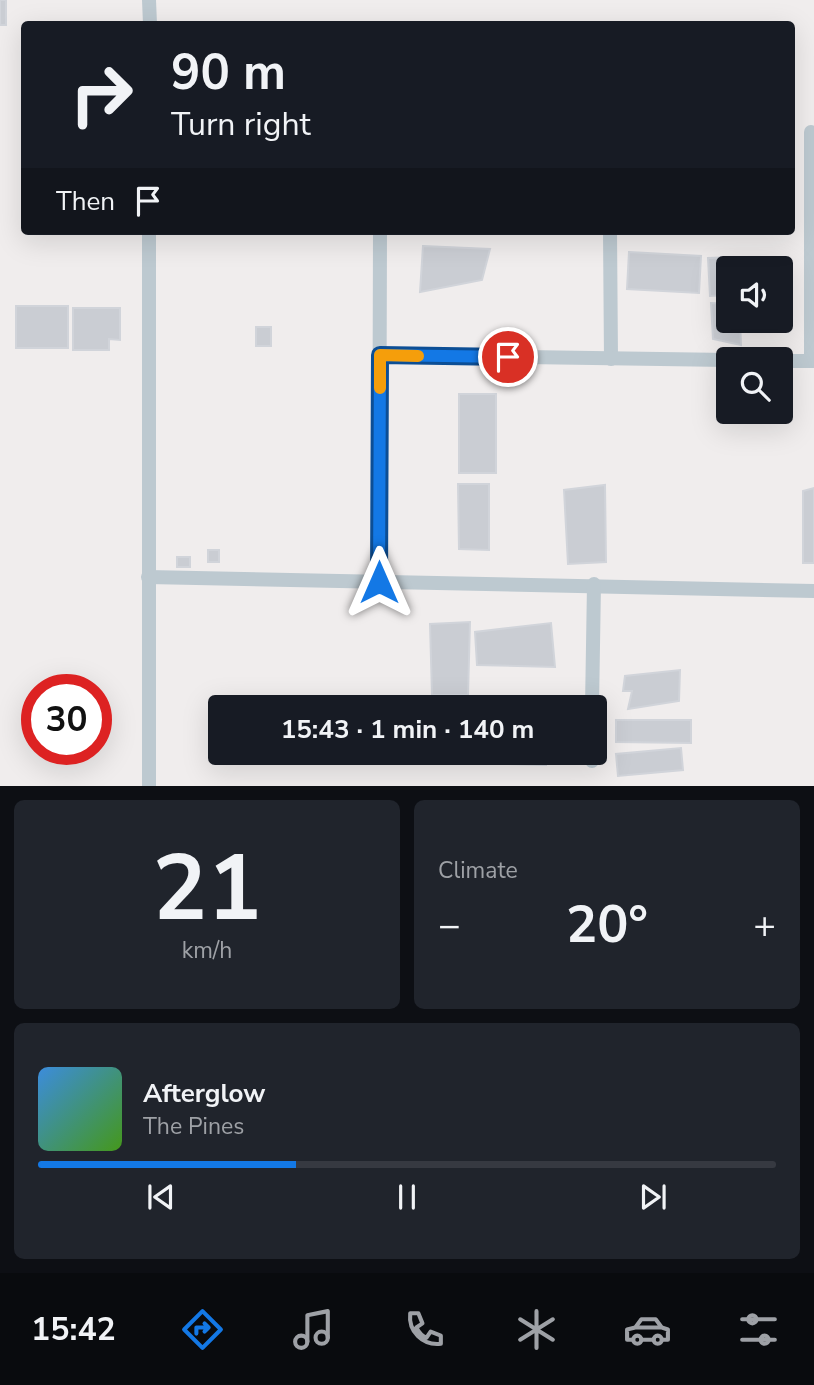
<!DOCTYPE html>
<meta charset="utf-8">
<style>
body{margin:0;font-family:"Nunito Sans",sans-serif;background:#20242c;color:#f1f3f6;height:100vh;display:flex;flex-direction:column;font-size:26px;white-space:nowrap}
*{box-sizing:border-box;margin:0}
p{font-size:23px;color:#9ea1a6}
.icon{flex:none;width:38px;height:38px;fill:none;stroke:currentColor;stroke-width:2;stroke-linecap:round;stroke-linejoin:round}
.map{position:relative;height:786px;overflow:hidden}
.sheet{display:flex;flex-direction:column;gap:14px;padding:14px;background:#0d0f14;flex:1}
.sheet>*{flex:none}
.hud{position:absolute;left:21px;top:21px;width:774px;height:214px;border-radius:7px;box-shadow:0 7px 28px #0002;background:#171b24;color:#f1f3f6;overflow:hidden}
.buttons{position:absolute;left:716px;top:256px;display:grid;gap:14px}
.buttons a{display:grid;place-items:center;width:77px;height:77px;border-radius:7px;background:#171b24;box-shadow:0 7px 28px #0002;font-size:35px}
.speed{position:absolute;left:21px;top:674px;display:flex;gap:14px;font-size:35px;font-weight:700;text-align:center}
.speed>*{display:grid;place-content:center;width:91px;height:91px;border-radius:50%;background:#171b24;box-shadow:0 7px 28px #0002;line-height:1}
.speed .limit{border:10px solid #d22;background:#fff;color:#111}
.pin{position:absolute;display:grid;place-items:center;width:60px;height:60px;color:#fff;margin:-30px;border:4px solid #fff;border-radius:50%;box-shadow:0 2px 7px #0007}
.me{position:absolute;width:77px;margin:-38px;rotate:0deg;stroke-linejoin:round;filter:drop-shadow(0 0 5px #0008)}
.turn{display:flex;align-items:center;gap:24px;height:147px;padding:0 35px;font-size:32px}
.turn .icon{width:91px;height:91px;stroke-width:2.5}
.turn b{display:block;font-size:49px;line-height:60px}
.then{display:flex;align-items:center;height:66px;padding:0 35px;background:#0003;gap:14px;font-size:26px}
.big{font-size:52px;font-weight:700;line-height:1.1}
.sheet .tile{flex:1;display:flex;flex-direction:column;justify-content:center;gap:10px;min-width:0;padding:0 24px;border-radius:10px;background:#20242c}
.sheet .dial{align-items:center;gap:0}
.dial b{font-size:91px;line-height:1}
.song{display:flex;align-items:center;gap:21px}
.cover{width:84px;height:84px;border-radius:10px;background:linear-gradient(135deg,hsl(210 70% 55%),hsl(100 70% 35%))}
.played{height:7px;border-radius:4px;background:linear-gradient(90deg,#1378e5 35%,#363941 35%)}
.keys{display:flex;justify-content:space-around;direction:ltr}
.heat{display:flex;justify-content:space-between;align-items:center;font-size:38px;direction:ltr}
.sheet .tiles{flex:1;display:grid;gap:14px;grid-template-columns:1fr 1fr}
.tile:last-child{grid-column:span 2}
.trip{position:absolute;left:208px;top:695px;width:399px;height:70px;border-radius:7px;background:#171b24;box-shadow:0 7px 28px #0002;font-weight:700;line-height:70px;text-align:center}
.tab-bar{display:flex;height:112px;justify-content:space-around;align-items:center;background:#090b0e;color:#9ea1a6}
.tab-bar .icon{width:49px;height:49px}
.tab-bar .current{color:#1378e5}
.tab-bar b{font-size:32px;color:#f1f3f6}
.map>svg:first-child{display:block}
.building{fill:#cacdd3;stroke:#d1d4da;stroke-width:2}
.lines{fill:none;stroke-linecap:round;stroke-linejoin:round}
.street{stroke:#bdc9d0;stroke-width:14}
.route-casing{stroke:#0c4e95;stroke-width:18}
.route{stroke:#1378e5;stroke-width:12}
.slow{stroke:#f59e0b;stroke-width:12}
</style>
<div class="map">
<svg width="814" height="787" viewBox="0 0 814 787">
<rect width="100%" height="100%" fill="#f0eded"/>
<g class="building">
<rect x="0" y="0" width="6" height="25"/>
<polygon points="423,246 490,249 482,280 420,292"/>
<polygon points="629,252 701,256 699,293 627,289"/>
<polygon points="735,257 735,268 728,268 728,295 710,296 708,258"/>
<polygon points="752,257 789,259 787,292 780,291 780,268 751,268"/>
<polygon points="711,303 728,304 728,320 740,320 741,345 713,339"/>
<rect x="16" y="306" width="52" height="42"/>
<polygon points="73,308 120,308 120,340 109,339 109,350 73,350"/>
<rect x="256" y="327" width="15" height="19"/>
<rect x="459" y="394" width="37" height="79"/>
<polygon points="458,484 489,484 489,550 459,549"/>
<polygon points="605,485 606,562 568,564 564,490"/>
<polygon points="814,488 814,563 803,563 803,491"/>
<rect x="208" y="550" width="11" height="12"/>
<rect x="177" y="557" width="13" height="10"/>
<polygon points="470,622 468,695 432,695 430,624"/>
<polygon points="551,623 555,667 477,665 475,632"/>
<polygon points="680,670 679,701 628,709 632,691 623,691 625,676"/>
<polygon points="616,720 691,720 691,743 616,742"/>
<polygon points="681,748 683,770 618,776 616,754"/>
<polygon points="505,752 546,752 546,765 505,764"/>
</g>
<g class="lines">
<g class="street">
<polyline points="149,0 150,24"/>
<polyline points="811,132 811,361"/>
<polyline points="610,231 611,359"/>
<polyline points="380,355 728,360"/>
<polyline points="780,361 814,361"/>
<polyline points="148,577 814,591"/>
<polyline points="379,582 380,231"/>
<polyline points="592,707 594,584"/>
<polyline points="592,761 592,752"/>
<polyline points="149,787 149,231"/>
</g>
</g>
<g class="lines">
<defs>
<polyline id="route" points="379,582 380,355 508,357"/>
</defs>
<use href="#route" class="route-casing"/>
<use href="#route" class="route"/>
<polyline class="slow" points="380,388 380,355 418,356"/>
</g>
</svg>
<div class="buttons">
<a><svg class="icon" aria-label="sound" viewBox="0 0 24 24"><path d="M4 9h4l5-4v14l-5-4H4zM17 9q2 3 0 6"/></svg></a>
<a><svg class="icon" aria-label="search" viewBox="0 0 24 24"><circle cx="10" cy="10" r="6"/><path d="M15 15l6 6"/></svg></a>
</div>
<div class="speed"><div class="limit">30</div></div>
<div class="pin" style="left:508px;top:357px;background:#d93025"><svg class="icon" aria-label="arrive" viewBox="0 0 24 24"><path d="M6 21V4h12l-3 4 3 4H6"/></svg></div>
<svg class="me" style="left:379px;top:582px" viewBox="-20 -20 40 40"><path d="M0-17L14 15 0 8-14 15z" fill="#1378e5" stroke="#fff" stroke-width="4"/></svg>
<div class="trip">15:43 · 1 min · 140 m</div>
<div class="hud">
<div class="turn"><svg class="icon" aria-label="right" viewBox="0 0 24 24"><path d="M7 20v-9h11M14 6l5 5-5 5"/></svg><div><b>90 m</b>Turn right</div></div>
<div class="then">Then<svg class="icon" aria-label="arrive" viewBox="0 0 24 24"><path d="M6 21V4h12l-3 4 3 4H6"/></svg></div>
</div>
</div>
<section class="sheet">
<div class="tiles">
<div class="tile dial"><b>21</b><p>km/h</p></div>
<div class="tile"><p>Climate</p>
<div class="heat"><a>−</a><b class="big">20°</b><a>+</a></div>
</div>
<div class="tile">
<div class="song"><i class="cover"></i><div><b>Afterglow</b><p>The Pines</p></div></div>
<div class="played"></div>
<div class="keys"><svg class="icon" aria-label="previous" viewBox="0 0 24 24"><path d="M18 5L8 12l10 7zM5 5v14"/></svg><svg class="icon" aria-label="pause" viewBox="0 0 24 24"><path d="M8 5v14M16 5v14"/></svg><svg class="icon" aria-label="next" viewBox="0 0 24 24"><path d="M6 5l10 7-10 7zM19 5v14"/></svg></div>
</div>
</div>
</section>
<nav class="tab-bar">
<b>15:42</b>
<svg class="icon current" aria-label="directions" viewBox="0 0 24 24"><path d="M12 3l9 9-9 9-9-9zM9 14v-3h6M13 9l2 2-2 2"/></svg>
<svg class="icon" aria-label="music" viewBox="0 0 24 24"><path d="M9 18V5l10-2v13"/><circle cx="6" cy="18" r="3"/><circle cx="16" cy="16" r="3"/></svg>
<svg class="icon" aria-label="phone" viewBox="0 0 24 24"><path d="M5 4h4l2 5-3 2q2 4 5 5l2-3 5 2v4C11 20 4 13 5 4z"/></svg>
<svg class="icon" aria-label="climate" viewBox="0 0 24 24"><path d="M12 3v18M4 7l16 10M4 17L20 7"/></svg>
<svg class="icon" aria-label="car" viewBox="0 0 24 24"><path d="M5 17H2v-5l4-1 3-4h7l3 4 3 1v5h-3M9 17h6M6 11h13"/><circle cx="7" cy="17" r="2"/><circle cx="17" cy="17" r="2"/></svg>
<svg class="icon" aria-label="filters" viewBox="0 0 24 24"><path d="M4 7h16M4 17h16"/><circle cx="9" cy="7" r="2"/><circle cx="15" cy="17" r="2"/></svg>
</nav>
